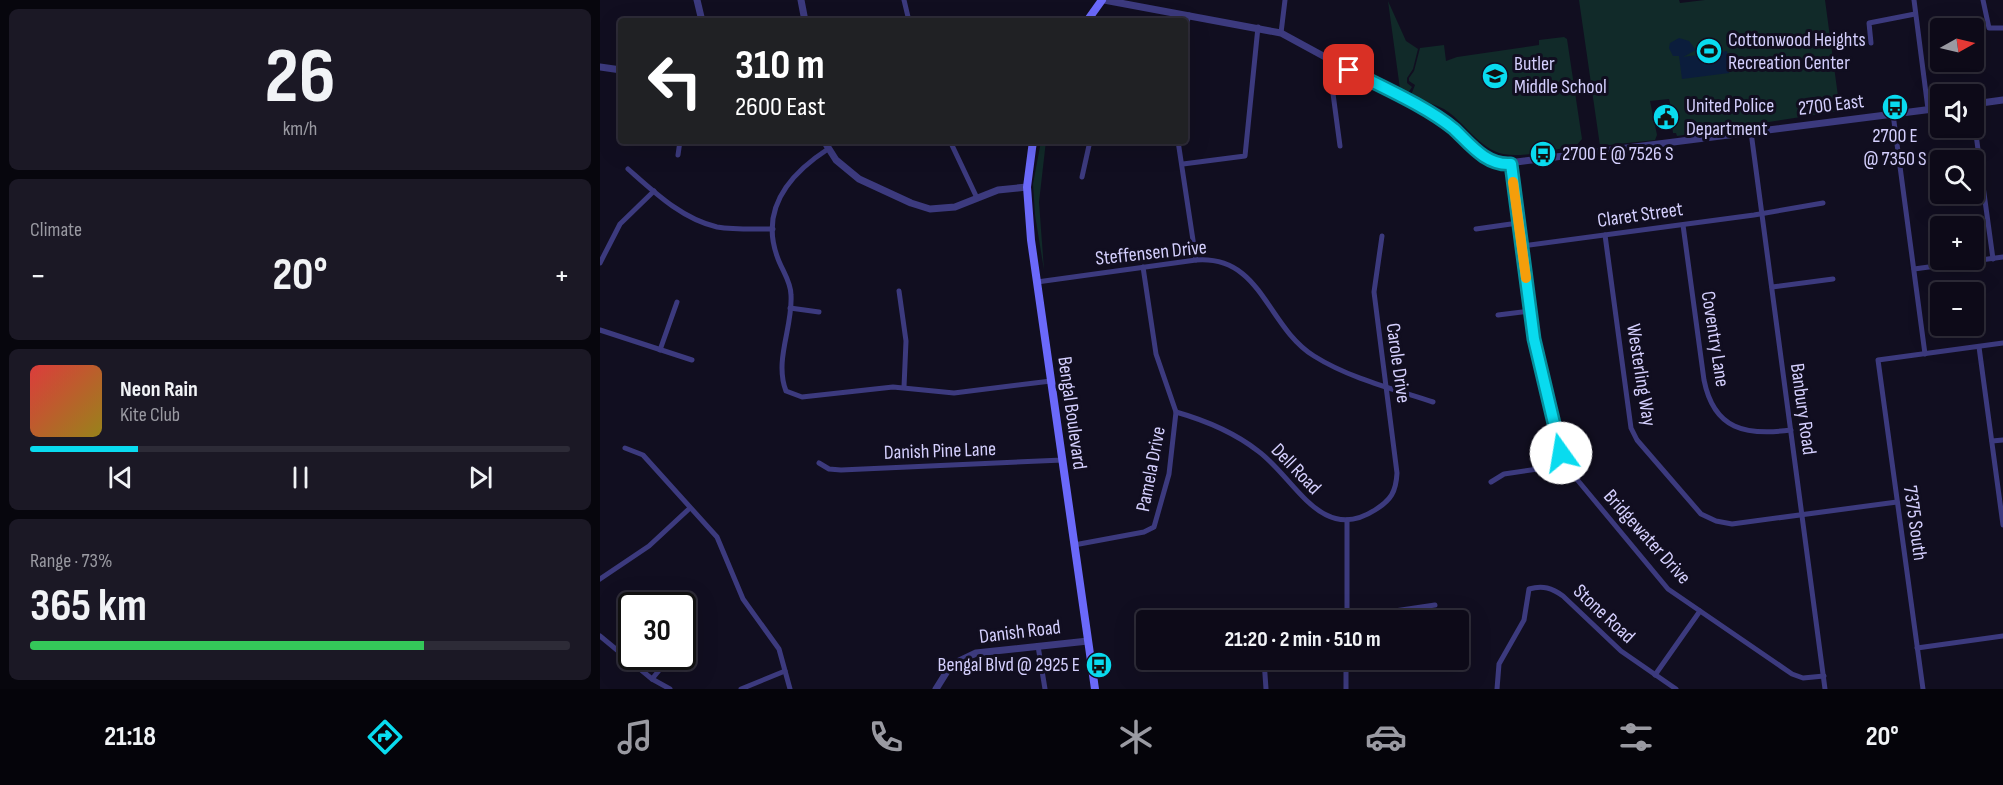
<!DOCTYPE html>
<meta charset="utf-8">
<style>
body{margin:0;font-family:"Sofia Sans Condensed",sans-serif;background:#1b1825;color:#f1f3f6;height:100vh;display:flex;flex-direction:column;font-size:22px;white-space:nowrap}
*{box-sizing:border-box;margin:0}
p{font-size:20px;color:#9a9aa2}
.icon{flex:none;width:33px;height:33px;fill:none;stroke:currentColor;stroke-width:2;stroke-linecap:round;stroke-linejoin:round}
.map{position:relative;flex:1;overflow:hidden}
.panel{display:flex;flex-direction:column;gap:9px;padding:9px;background:#07060d;width:600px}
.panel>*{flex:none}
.top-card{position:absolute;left:18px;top:18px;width:570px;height:126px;border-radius:6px;box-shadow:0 6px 24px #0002,0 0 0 2px #2d2b37;background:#202124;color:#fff;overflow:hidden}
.needle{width:39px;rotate:82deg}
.buttons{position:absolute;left:1330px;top:18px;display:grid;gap:12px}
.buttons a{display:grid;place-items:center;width:54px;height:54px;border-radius:6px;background:#0d0a18;box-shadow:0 6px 24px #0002,0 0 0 2px #2d2b37;font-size:30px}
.speed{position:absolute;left:18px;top:592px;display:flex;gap:12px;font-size:30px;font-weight:700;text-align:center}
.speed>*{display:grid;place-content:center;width:78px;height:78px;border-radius:50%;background:#0d0a18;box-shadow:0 6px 24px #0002,0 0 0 2px #2d2b37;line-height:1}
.speed .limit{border:3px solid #111;border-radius:9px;background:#fff;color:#111}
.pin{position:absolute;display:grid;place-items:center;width:51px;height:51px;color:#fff;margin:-26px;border-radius:12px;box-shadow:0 3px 9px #0006}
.me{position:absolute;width:66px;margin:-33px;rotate:347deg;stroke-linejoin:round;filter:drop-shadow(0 0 4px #0008)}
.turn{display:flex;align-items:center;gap:21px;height:126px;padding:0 18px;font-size:27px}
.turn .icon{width:78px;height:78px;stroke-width:2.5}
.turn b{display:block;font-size:42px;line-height:51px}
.big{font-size:45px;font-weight:700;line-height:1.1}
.panel .tile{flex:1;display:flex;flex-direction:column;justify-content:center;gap:9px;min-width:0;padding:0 21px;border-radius:9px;background:#1b1825}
.panel .dial{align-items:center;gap:0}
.dial b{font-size:78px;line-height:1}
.song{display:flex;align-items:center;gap:18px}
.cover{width:72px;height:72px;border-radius:9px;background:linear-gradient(135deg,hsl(0 70% 55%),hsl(50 70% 35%))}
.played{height:6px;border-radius:3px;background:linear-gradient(90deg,#09dbef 20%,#2d2b37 20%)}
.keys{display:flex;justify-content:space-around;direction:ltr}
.heat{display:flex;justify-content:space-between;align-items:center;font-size:33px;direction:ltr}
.charge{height:9px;border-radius:4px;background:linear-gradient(90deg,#34c759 73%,#2d2b37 0)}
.trip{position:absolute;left:536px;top:610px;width:333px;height:60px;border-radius:6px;background:#0d0a18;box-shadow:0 6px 24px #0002,0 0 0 2px #2d2b37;font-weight:700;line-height:60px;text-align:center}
.menu{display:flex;height:96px;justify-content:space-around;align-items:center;background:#05040a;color:#9a9aa2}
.menu .icon{width:42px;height:42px}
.menu .selected{color:#09dbef}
.menu b{font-size:27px;color:#f1f3f6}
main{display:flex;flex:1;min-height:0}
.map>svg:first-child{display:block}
.green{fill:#112a29}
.water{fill:#0b1d3c}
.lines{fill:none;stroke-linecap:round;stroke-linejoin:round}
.minor{stroke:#3c3a7e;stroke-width:5}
.tertiary{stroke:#3c3a7e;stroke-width:7}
.secondary{stroke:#6b69fa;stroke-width:8}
.route-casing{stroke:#068e9b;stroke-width:15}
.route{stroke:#09dbef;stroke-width:10}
.slow{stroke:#f59e0b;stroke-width:10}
.labels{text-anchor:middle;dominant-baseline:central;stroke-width:6;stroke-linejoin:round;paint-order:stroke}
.poi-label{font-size:20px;fill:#d4cffd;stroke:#110e20;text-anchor:start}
.street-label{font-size:20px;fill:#d4cffd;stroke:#110e20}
</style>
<main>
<section class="panel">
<div class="tile dial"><b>26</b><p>km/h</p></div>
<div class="tile"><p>Climate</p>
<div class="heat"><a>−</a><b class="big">20°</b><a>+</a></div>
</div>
<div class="tile">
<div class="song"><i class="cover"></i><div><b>Neon Rain</b><p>Kite Club</p></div></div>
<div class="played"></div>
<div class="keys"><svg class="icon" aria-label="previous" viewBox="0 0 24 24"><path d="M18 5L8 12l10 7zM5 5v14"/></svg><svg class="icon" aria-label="pause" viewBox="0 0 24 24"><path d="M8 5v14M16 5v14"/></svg><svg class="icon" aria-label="next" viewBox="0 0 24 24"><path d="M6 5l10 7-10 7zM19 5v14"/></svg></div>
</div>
<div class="tile"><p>Range · 73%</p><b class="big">365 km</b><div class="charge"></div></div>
</section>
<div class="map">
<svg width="1403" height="689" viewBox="0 0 1403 689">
<rect width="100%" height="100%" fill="#110e20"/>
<g class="green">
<polygon points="979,0 1079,0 1080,3 1105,0 1225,0 1240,111 1077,136 1076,133 1073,133 1072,125 1075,124 1069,99 1050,101 1057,135 1055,140 1000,146"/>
<polygon points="788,1 806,41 818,49 813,69 807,78 807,83 812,87 808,93 800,89"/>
<path d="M964,37L967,39L982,139L976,146C954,149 925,158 903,154C879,149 864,121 844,109C836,105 821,100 811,95L815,85L809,81V78L814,71L820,48L844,45L846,61L857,57L939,45V40Z"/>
<polygon points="441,141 446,141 439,202 444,270 435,215 433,184"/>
</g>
<polygon class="water" points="1079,38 1089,41 1096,50 1083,57 1127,51 1129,73 1082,79 1079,56 1073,56 1069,48 1070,43"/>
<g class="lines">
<g class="minor">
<polyline points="304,0 309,21"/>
<polyline points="1314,0 1328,109"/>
<polyline points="1383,0 1389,28 1403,28"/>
<polyline points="585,29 589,15"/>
<polyline points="681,33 685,0"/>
<polyline points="1271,43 1269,23 1315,14"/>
<polyline points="734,62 730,71 740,146"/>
<polyline points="1293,114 1325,354"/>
<polyline points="1374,120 1393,259"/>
<polyline points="1151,132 1225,689"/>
<polyline points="350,141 377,198"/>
<polyline points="578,141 596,260"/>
<path d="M228,149C191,173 160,208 177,256C181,269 191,281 191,295C193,327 174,360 186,391L202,397L293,387L354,393L451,381"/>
<polyline points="78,155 80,141"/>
<polyline points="583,164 645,156 658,27"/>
<polyline points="911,164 934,339 965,465 1068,589 1192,674 1203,678 1224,676"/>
<path d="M28,169C54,192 82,219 117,227C135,230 155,229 173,229"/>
<polyline points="482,177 490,141"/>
<path d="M1083,225L1104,380C1114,430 1146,436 1191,430"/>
<polyline points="876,229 918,223"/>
<polyline points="1005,235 1031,428 1037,440 1101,514 1116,521 1132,524 1297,502"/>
<polyline points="922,246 1154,215 1223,203"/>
<polyline points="0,263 20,224 54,191"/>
<polyline points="1314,269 1403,257"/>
<path d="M437,282L596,260C662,255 666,326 714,356C749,378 793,389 833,402"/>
<polyline points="1172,287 1233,279"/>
<polyline points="299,291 306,341 304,387"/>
<polyline points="190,308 219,312"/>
<polyline points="898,315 930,311"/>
<polyline points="0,330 92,360"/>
<polyline points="1379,347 1403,525"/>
<polyline points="60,350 77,302"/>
<path d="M576,412C604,420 635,433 658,451C695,478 721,545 775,510C791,500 796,492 797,473L774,292L782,236"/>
<polyline points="1392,441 1403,440"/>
<polyline points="25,448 43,455 117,537 143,599 179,649 190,689"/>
<polyline points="219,463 229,469 241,470 463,460"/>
<polyline points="891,482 904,474 965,465"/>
<polyline points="474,545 544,532 554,527 569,474 576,412 556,354 543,267"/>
<polyline points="0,579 49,546 90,508"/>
<polyline points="747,614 781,613 835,605"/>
<polyline points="747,621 747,520"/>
<polyline points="0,636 52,679 70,689"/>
<polyline points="438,646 445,689"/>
<polyline points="1317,648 1403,636"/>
<polyline points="664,660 666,689"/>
<polyline points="1055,675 1100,611"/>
<polyline points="52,679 70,657"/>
<polyline points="141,689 185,671"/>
<polyline points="746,689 746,660"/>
<path d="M897,689L899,664L924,620L929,589C943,585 952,588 963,596L1021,651L1076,689"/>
<polyline points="1323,689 1278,360 1403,343"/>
</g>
<g class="tertiary">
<polyline points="97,0 102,21"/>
<polyline points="201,0 205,21"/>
<polyline points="504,0 681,33 839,119 879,153 901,164 1341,108"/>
<polyline points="0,67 21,70"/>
<polyline points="1374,104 1403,100"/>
<polyline points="224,141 236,160 259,179 311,203 330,209 355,207 398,190 427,187"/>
<polyline points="336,689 351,665 376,653 488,641"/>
</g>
<g class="secondary">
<polyline points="487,21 502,0"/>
<polyline points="433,141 427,187 431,240 495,689"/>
</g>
</g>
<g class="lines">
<defs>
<path id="route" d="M749,70C782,87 826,106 854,129C870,144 886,166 911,164L934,339L961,453"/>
</defs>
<use href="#route" class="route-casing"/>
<use href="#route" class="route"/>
<polyline class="slow" points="913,182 926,278"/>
</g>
<defs>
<symbol id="stadium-disc" viewBox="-11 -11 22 22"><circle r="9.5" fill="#09dbef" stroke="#110e20"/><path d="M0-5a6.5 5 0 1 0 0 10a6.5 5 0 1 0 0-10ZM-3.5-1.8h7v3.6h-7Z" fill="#111"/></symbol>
<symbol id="school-disc" viewBox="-11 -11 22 22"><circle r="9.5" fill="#09dbef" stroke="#110e20"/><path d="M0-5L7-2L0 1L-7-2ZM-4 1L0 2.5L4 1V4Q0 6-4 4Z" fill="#111"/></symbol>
<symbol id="bus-disc" viewBox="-11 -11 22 22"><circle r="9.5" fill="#09dbef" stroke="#110e20"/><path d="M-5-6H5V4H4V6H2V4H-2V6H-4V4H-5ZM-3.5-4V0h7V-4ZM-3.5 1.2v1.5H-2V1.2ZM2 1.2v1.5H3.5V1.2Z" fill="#111"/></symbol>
<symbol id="civic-disc" viewBox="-11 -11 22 22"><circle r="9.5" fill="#09dbef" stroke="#110e20"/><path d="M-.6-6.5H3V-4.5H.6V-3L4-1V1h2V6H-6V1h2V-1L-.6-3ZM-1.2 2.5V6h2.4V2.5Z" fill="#111"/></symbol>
</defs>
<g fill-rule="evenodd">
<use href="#stadium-disc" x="1094" y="36" width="30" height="30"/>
<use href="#school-disc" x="880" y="61" width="30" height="30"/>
<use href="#bus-disc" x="1280" y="92" width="30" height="30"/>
<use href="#civic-disc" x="1051" y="102" width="30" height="30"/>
<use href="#bus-disc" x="928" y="139" width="30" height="30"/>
<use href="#bus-disc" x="484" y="650" width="30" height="30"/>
</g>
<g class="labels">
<g class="poi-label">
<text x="1128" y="40">Cottonwood Heights<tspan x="1128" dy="23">Recreation Center</tspan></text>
<text x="914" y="64">Butler<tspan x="914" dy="23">Middle School</tspan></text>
<text x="1086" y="106">United Police<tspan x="1086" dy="23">Department</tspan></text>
<text x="1295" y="136" text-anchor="middle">2700 E<tspan x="1295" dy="23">@ 7350 S</tspan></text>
<text x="962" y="154">2700 E @ 7526 S</text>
<text x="480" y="665" text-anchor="end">Bengal Blvd @ 2925 E</text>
</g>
<g class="street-label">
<text transform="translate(1231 105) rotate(-7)">2700 East</text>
<text transform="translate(1040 215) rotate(-8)">Claret Street</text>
<text transform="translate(551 253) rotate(-6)">Steffensen Drive</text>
<text transform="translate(1115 339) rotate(81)">Coventry Lane</text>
<text transform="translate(798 363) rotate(82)">Carole Drive</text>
<text transform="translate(1041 375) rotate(81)">Westerling Way</text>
<text transform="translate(1203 409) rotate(82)">Banbury Road</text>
<text transform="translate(472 413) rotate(82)">Bengal Boulevard</text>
<text transform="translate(340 451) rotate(-2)">Danish Pine Lane</text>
<text transform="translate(551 469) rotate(-79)">Pamela Drive</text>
<text transform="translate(696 469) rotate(46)">Dell Road</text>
<text transform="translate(1315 523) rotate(82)">7375 South</text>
<text transform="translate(1047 537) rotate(48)">Bridgewater Drive</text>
<text transform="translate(1004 614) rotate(43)">Stone Road</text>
<text transform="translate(420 632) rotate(-7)">Danish Road</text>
</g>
</g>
</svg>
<div class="buttons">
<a><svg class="needle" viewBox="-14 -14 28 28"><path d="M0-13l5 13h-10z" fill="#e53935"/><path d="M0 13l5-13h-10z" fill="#9a9aa2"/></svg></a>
<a><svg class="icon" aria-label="sound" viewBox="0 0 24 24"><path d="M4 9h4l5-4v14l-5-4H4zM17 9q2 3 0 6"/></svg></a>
<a><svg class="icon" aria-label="search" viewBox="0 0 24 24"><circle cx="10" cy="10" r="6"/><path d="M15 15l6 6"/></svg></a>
<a>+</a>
<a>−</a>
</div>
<div class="speed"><div class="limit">30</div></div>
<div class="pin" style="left:749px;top:70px;background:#d93025"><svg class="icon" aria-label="arrive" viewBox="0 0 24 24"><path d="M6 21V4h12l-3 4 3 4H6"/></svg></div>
<svg class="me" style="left:961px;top:453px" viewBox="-20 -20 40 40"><circle r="19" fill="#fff"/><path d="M0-13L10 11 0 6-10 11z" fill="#09dbef"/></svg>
<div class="trip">21:20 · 2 min · 510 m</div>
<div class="top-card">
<div class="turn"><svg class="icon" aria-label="left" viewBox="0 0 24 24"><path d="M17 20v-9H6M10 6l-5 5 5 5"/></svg><div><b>310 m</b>2600 East</div></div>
</div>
</div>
</main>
<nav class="menu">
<b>21:18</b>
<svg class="icon selected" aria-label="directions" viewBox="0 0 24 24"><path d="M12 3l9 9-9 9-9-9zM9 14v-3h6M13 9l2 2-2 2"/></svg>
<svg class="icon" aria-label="music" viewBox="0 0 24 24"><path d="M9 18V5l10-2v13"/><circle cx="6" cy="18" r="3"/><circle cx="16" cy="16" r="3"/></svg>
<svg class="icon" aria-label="phone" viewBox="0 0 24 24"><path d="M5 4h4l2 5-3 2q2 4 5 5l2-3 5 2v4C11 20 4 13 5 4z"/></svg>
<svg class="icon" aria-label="climate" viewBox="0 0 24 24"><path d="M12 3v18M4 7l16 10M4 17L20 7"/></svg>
<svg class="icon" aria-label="car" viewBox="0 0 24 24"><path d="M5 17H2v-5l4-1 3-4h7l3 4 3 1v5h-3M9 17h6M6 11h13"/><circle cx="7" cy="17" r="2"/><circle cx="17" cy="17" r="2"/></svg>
<svg class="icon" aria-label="filters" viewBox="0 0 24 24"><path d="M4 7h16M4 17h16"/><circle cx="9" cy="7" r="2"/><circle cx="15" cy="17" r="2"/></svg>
<b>20°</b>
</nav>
